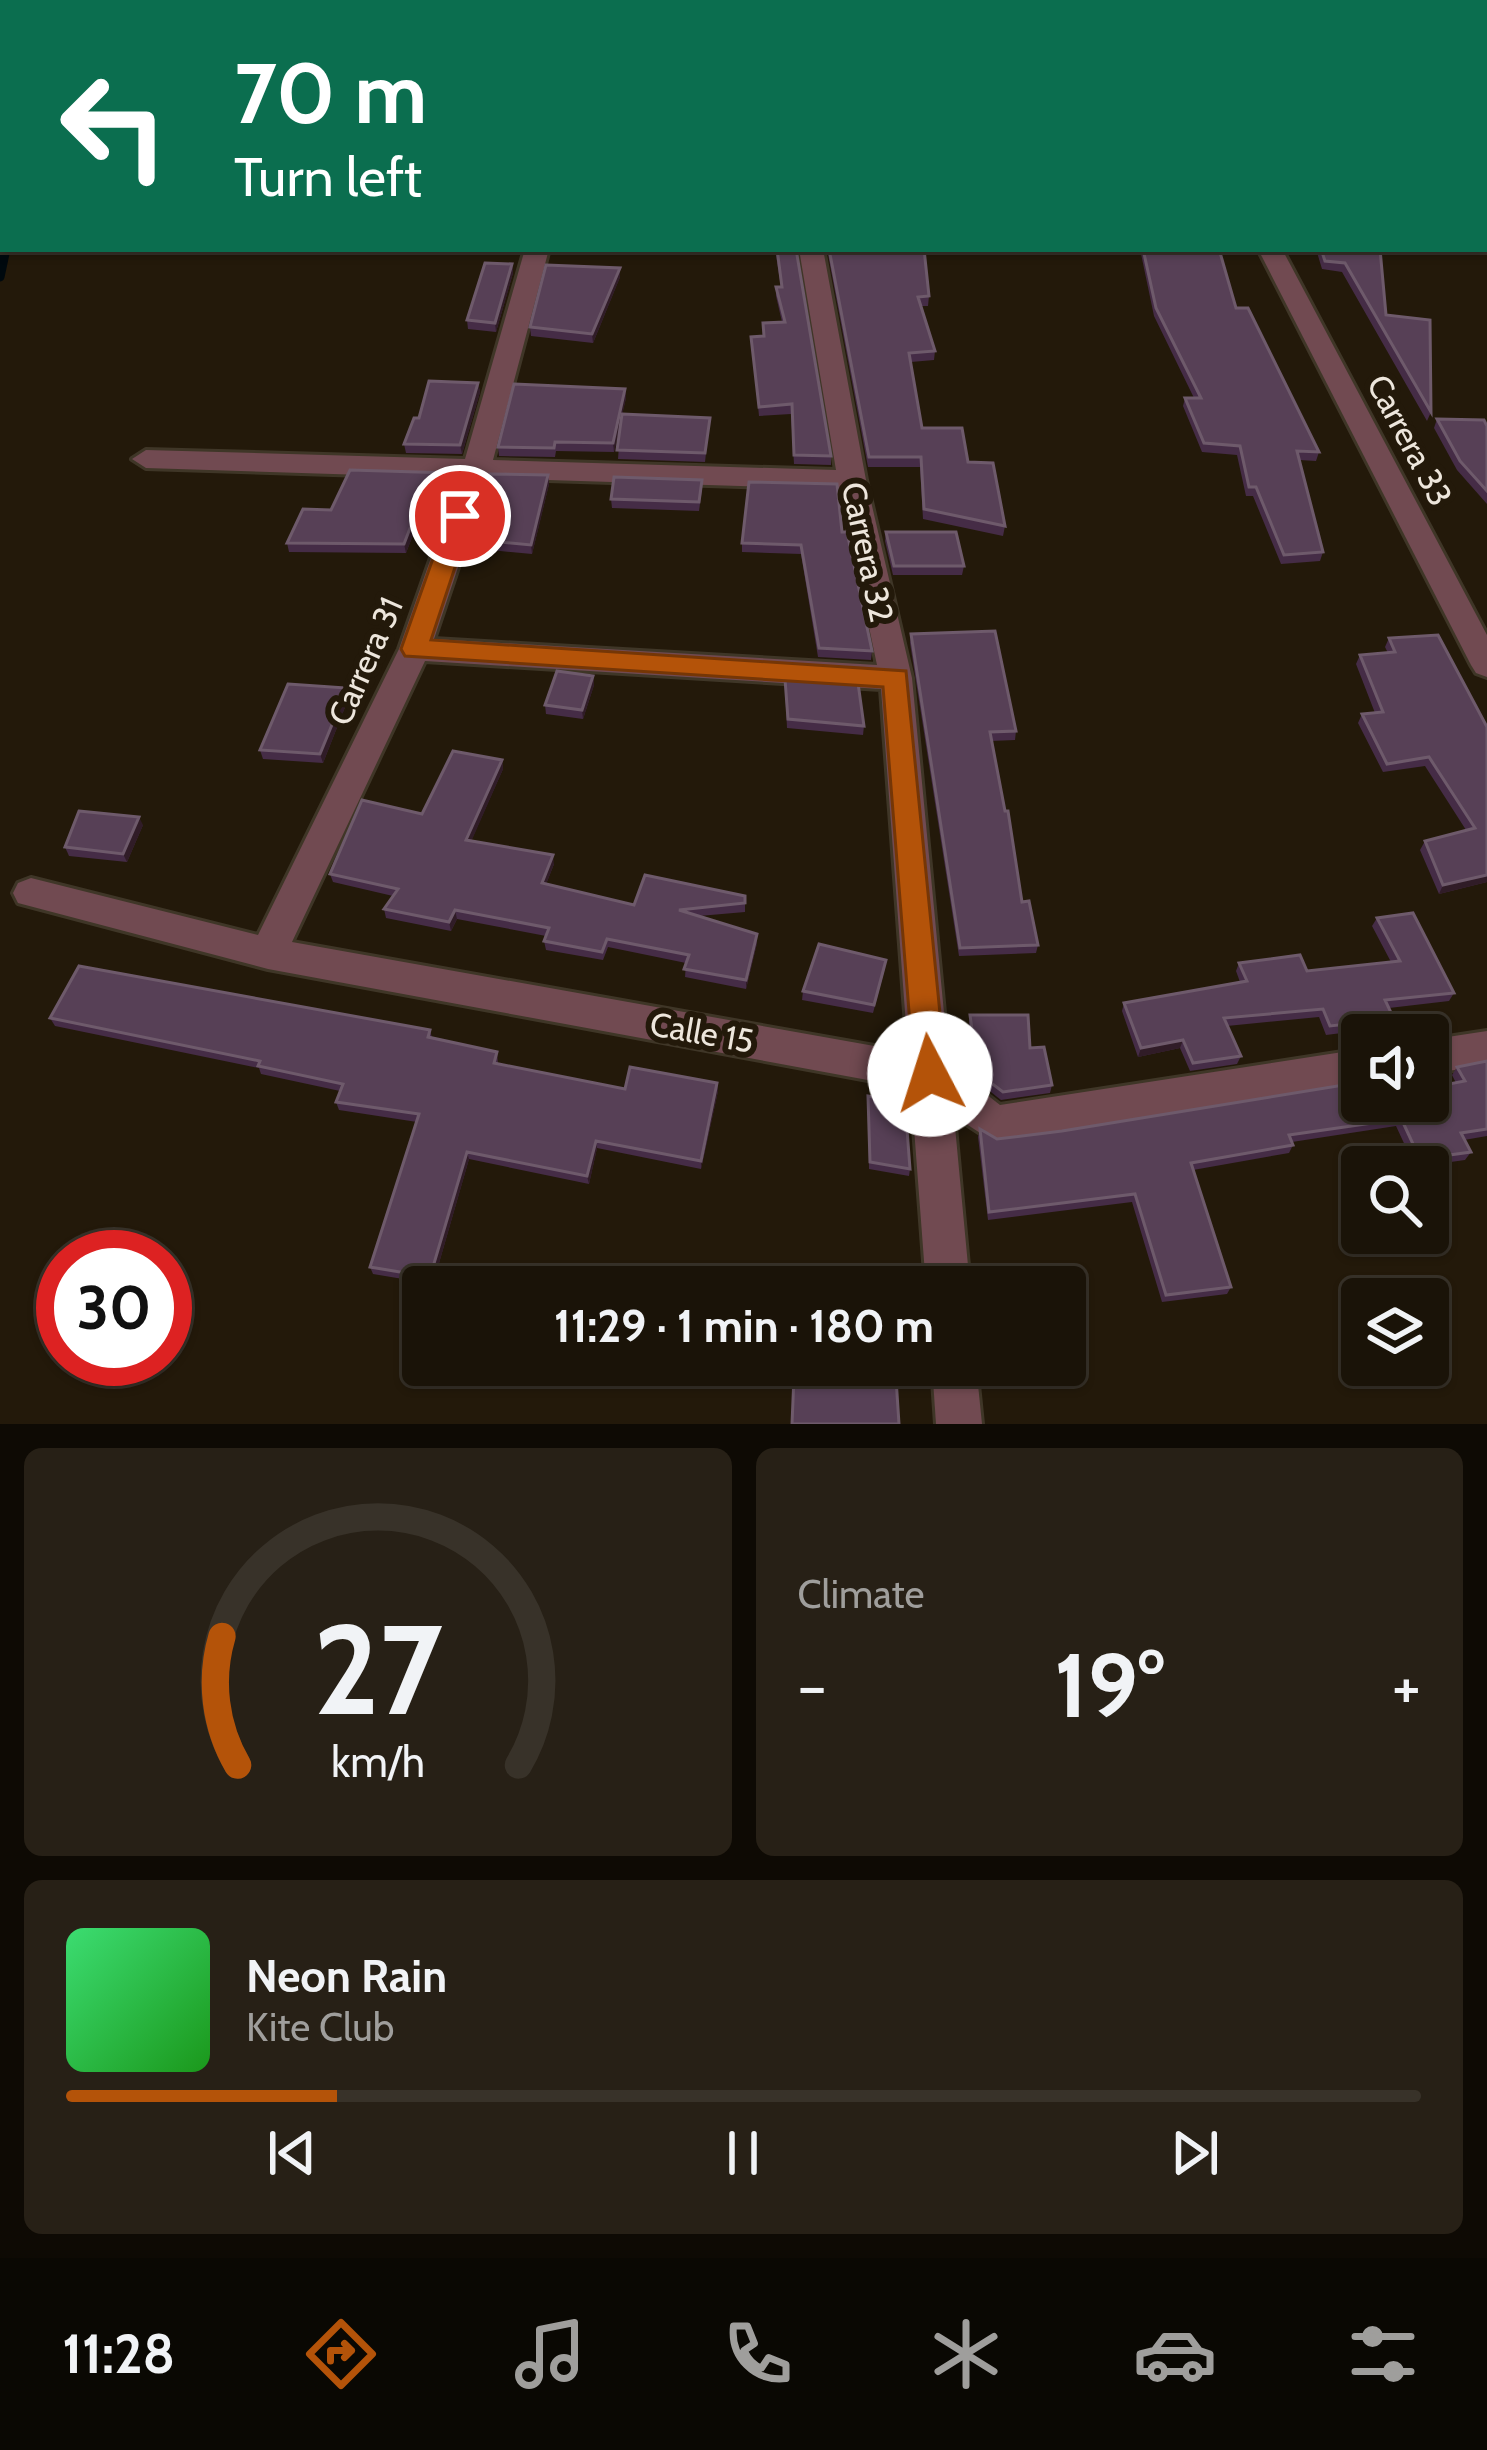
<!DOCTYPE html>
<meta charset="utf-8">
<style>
body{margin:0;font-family:Cabin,sans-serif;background:#272016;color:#f1f3f6;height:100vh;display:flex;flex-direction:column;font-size:45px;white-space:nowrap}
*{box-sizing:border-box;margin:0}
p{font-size:39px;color:#9f9e9c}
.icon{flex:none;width:66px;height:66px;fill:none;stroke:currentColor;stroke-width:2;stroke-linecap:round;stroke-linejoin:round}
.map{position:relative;height:1424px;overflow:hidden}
.sheet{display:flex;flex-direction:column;gap:24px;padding:24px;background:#0e0a04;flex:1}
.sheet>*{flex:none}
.hud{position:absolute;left:0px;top:0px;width:1488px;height:252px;box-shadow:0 3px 9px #0004,0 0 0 3px #383229;background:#0b6e4f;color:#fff;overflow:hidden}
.controls{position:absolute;left:1341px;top:1014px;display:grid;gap:24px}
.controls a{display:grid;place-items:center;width:108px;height:108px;border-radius:12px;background:#1a1308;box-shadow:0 3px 9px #0004,0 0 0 3px #383229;font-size:60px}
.speed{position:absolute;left:36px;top:1230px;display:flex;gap:24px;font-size:60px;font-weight:700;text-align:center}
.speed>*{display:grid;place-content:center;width:156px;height:156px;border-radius:50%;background:#1a1308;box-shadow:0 3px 9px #0004,0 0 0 3px #383229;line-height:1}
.speed .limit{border:18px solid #d22;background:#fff;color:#111}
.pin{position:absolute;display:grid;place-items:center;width:102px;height:102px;color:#fff;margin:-51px;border:6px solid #fff;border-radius:50%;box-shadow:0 3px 12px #0007}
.me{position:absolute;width:132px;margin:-66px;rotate:355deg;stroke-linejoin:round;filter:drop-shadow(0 0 9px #0008)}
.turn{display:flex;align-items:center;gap:42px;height:252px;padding:0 36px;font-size:54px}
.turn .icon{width:156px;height:156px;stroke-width:2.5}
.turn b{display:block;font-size:84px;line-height:102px}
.big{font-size:90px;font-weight:800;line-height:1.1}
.sheet .card{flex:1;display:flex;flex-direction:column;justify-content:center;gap:18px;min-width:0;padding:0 42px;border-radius:18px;background:#272016}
.sheet .dial{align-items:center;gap:0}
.dial svg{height:312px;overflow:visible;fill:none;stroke:#383229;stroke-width:7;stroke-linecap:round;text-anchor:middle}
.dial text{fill:#f1f3f6;stroke:none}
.song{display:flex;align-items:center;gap:36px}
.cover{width:144px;height:144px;border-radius:18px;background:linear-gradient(135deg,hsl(140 70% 55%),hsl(120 70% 35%))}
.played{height:12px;border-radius:6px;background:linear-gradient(90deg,#b45309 20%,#383229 20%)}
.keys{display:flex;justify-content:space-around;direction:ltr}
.heat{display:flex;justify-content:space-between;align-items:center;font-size:66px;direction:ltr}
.sheet .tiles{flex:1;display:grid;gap:24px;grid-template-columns:1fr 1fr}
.card:last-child{grid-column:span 2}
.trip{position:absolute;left:402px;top:1266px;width:684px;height:120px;border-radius:12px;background:#1a1308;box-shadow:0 3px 9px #0004,0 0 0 3px #383229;font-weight:800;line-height:120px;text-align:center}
.dock{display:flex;height:192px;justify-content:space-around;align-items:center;background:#0a0803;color:#9f9e9c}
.dock .icon{width:84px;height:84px}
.dock .current{color:#b45309}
.dock b{font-size:54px;color:#f1f3f6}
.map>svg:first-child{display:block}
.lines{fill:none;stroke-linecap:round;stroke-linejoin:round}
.stream{stroke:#00090e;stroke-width:9}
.street-casing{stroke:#3f3627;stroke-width:6}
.street{fill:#714a51;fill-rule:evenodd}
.wall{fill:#452c46}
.shaded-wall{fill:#301c27}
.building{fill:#574056;stroke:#6e5a6b;stroke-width:3}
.route{fill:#b45309;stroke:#753606;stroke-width:3}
.labels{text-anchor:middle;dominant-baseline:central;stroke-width:12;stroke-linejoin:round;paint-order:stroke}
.street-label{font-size:33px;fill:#ede6dc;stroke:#23190a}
</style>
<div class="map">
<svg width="1487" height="1424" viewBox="0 0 1487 1424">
<rect width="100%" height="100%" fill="#23190a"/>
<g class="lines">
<polyline class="stream" points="0,277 6,249"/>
<defs>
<g id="street">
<rect x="590" y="0" width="20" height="3"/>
<polygon points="1146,0 1166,0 1167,3 1147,3"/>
<polygon points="1349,0 1369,0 1370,3 1350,3"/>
<rect x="1485" y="37" width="2" height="13"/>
<rect x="1485" y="181" width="2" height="15"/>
<path d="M525,249H549L493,460L836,470L799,249H823L866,480L912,678L949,1065L1000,1105L1362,1049V1085L994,1142L954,1116L970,1287H926L911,1088L268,969L18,903L13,893L18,883L31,878L258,935L399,649L459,478L146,468L132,459L146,450L465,459ZM488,478L840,489L877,665L434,639ZM425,661L881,689L908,1052L292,942Z"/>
<polygon points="1258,249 1282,249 1487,635 1487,677 1476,673 1471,665"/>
<polygon points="1487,1031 1487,1065 1428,1074 1428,1040"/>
<polygon points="932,1365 976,1365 982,1424 936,1424"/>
</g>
</defs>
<use href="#street" class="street-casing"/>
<use href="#street" class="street"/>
</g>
<g class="wall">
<polygon points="775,249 796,249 831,456 831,465 794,464 791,414 759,416 751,337 763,336 763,323 782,322 776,296 776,287 781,287"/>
<polygon points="827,249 924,249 929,296 928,306 921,306 935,351 934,360 911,362 922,428 968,462 1005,526 1003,536 923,519 920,467 868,467"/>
<polygon points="1140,249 1219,249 1236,308 1319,452 1316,461 1299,460 1323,552 1320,561 1281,564 1253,496 1246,496 1237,455 1202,452 1183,406 1185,398 1194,398 1154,316"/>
<polygon points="1316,249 1380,249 1386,315 1431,412 1427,421 1342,272 1322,269"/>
<polygon points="512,264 513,273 496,332 468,329 467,320"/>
<polygon points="620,268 620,277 593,343 531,336 530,327"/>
<polygon points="478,383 480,392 462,454 406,453 404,444 419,418"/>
<polygon points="625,389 626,398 622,414 710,418 705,462 618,459 621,418 614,452 556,451 555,457 499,456 498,447"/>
<polygon points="1437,419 1487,426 1487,504 1457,470 1434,428"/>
<polygon points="548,475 549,484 532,554 480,549 479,540 490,506 484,505 482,496"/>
<polygon points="453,482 446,501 427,498 406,553 289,552 287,543 331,510"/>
<polygon points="702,489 699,511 612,508 611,499"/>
<polygon points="842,532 872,651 871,660 818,657 801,554 742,552 742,543"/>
<polygon points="886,532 964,566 962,575 893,575 885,541"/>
<polygon points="911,634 1016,731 1015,740 991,741 1022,902 1038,945 1036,953 959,956 910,643"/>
<polygon points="1389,638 1487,727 1487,882 1439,894 1420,850 1425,841 1466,830 1425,766 1383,772 1358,723 1362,714 1375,713 1356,664 1360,655 1388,653 1385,647"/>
<polygon points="593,676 594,685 583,719 546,714 545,705"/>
<polygon points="347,688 349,697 323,763 263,759 260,750"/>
<polygon points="785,688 864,726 863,735 787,728"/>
<polygon points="502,760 503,769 471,841 554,864 546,884 634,905 745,896 745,912 699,916 757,934 757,943 746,989 685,977 686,963 608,947 603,960 546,950 544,941 546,936 457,919 451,931 386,918 384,909 393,896 333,882 330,874"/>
<polygon points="143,825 127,862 69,856 65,847"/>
<polygon points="1377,918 1454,993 1449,1001 1389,1008 1394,1019 1390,1027 1326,1035 1319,1017 1227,1026 1241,1056 1237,1064 1190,1071 1180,1048 1138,1057 1122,1011 1124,1003 1240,982 1236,971 1239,963 1307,971 1391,962 1372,926"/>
<polygon points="885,968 873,1013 802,1000 803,991"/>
<polygon points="970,1015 1030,1048 1052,1085 1050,1093 1001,1100 977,1081 969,1023"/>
<polygon points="50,1018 430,1030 432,1038 497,1052 498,1064 625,1089 717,1083 718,1091 701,1169 597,1148 589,1184 469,1159 433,1284 373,1274 370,1267 417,1122 339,1110 336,1102 340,1091 261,1074 259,1068 55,1026"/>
<polygon points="1487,1061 1487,1136 1464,1140 1471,1152 1465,1160 1415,1167 1396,1126 1292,1142 1293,1145 1289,1153 1193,1170 1231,1287 1227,1294 1162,1302 1132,1202 988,1220 978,1137 980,1129 997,1139 1362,1101 1456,1083 1452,1075 1457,1067"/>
<polygon points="868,1096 910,1169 909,1176 869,1169"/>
</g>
<g class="shaded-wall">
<polygon points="512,264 513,273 496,332 495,323"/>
<polygon points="620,268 620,277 593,343 592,334"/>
<polygon points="478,383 480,392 462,454 460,445"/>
<polygon points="625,389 626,398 614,452 613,443"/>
<polygon points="451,473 453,482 446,501 445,492"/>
<polygon points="548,475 549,484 532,554 531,545"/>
<polygon points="425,489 427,498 406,553 404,544"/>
<polygon points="593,676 594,685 583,719 582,710"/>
<polygon points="347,688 349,697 323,763 320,754"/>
<polygon points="502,760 503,769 468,849 466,840"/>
<polygon points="139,817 143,825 127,862 123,854"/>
<polygon points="553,855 554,864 543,892 542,883"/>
<polygon points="1487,875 1487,882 1439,894 1443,885"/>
<polygon points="455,910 457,919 451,931 449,922"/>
<polygon points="757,934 757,943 746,989 746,980"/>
<polygon points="1183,1040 1180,1048 1138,1057 1141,1048"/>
<polygon points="717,1083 718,1091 701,1169 701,1161"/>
<polygon points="596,1141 597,1148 589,1184 587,1176"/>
<polygon points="467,1152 469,1159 433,1284 430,1277"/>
</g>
<g class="building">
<polygon points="527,0 572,0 571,3 525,3"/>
<polygon points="793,0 847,0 848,3 757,3 793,2"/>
<polygon points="1070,0 1110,0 1111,3 1071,3"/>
<polygon points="1212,0 1252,0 1253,3 1213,3"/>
<polygon points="777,249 796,249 831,456 794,455 792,404 759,407 751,337 764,336 763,323 785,322 776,287 782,287"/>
<polygon points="829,249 924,249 929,296 918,297 935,351 909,353 922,428 962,428 968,462 993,463 1005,526 924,509 921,457 869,457"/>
<polygon points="1143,249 1219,249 1236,308 1248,308 1319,452 1297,451 1323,552 1284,555 1256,487 1249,487 1240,446 1204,443 1185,398 1201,398 1156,308"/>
<polygon points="1321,249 1380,249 1386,315 1430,320 1431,412 1345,263 1325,261"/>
<polygon points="485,263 512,264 495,323 467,320"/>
<polygon points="546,265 620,268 592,334 530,327"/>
<polygon points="429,381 478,383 460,445 404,444 414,418 419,418"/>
<polygon points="514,384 625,389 613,443 555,442 554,448 498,447"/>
<polygon points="622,414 710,418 705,453 617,450"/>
<polygon points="1437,419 1484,420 1487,426 1487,491 1460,461"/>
<polygon points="350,470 451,473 445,492 425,489 404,544 287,543 303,509 331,510"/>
<polygon points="490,474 548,475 531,545 479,540 493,497 482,496"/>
<polygon points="614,477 702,480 699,502 611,499"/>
<polygon points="749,482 837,484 842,532 847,532 872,651 819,648 801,545 742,543"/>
<polygon points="886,532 956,532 964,566 894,566"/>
<polygon points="995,631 1016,731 990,732 1005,811 1008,811 1022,902 1029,901 1038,945 960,948 911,634"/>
<polygon points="1438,635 1487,727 1487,875 1443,885 1425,841 1475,828 1429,757 1387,764 1362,714 1383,712 1360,655 1395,652 1389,638"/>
<polygon points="557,671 593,676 582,710 545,705"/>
<polygon points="785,679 858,683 864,726 788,719"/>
<polygon points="288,684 347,688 320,754 260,750"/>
<polygon points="453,751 502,760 466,840 553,855 542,883 634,905 645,875 745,896 745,903 679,910 757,934 746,980 684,969 689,955 607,939 602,952 544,941 549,928 455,910 449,922 384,909 398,889 330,874 362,800 422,814"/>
<polygon points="79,811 139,817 123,854 65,847"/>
<polygon points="1413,913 1454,993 1385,1000 1394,1019 1330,1026 1323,1009 1224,1018 1241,1056 1193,1063 1183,1040 1141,1048 1124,1003 1247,981 1239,963 1300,955 1307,971 1400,961 1377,918"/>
<polygon points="819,944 886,960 874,1005 803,991"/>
<polygon points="79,966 430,1030 428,1037 497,1052 494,1063 625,1089 630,1067 717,1083 701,1161 596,1141 587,1176 467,1152 430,1277 370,1267 419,1114 336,1102 343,1084 258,1066 260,1061 50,1018"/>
<polygon points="970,1015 1028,1015 1030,1048 1044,1047 1052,1085 1003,1092 978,1073"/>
<polygon points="1487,1061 1487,1129 1461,1133 1471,1152 1420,1159 1393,1101 1428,1101 1428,1088 1465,1081 1457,1067"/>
<polygon points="1362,1082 1362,1101 1392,1101 1400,1119 1289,1135 1293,1145 1191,1163 1231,1287 1166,1295 1135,1194 989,1212 980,1129 997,1139 1062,1131"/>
<polygon points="868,1096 905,1103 910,1169 870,1162"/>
<polygon points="794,1376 896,1378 899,1424 792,1424"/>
</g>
<polygon class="route" points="460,508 472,516 431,640 906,671 946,1074 942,1085 930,1089 918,1085 914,1074 883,687 405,656 401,649 448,516"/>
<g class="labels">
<g class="street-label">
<text transform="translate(1410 440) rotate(62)">Carrera 33</text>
<text transform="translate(868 552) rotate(78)">Carrera 32</text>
<text transform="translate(365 661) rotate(-66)">Carrera 31</text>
<text transform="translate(702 1032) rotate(10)">Calle 15</text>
</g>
</g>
</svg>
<div class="controls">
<a><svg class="icon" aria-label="sound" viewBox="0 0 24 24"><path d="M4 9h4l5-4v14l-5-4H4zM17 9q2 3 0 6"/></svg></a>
<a><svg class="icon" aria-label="search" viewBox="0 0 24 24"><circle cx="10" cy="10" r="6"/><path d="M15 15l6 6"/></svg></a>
<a><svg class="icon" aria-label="layers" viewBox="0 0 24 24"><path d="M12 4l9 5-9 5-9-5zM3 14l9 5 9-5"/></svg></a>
</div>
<div class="speed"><div class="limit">30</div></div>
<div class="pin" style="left:460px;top:516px;background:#d93025"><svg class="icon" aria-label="arrive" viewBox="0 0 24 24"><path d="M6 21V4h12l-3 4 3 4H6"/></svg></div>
<svg class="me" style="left:930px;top:1074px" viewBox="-20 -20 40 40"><circle r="19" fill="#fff"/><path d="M0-13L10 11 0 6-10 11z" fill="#b45309"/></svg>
<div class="trip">11:29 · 1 min · 180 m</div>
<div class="hud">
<div class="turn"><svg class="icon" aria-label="left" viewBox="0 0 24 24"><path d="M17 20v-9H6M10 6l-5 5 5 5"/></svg><div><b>70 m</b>Turn left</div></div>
</div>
</div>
<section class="sheet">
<div class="tiles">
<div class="card dial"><svg viewBox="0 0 100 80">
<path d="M14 69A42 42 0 1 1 86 69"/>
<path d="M14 69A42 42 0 0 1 10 36" stroke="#b45309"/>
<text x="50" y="56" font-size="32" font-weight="700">27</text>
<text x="50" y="72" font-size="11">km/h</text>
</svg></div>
<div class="card"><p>Climate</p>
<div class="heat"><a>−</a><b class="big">19°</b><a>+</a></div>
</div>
<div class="card">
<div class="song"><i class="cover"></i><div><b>Neon Rain</b><p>Kite Club</p></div></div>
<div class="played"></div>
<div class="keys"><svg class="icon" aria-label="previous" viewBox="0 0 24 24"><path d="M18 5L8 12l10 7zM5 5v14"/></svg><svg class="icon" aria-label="pause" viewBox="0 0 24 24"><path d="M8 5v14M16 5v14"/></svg><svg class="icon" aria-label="next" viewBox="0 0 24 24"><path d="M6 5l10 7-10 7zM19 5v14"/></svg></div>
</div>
</div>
</section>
<nav class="dock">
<b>11:28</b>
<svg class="icon current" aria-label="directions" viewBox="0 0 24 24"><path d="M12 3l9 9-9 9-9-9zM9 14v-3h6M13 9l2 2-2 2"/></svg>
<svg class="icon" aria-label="music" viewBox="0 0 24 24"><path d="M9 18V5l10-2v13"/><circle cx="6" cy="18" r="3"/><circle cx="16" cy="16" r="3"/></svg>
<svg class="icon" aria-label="phone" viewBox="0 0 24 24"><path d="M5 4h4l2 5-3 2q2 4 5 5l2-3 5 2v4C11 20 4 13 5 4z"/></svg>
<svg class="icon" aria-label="climate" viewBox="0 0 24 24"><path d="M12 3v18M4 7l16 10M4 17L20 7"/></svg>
<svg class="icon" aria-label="car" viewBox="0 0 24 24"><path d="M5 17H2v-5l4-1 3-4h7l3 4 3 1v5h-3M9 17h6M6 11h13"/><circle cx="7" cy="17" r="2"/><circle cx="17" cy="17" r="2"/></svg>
<svg class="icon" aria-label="filters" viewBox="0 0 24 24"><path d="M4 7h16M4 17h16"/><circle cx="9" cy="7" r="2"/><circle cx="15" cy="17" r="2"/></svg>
</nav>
